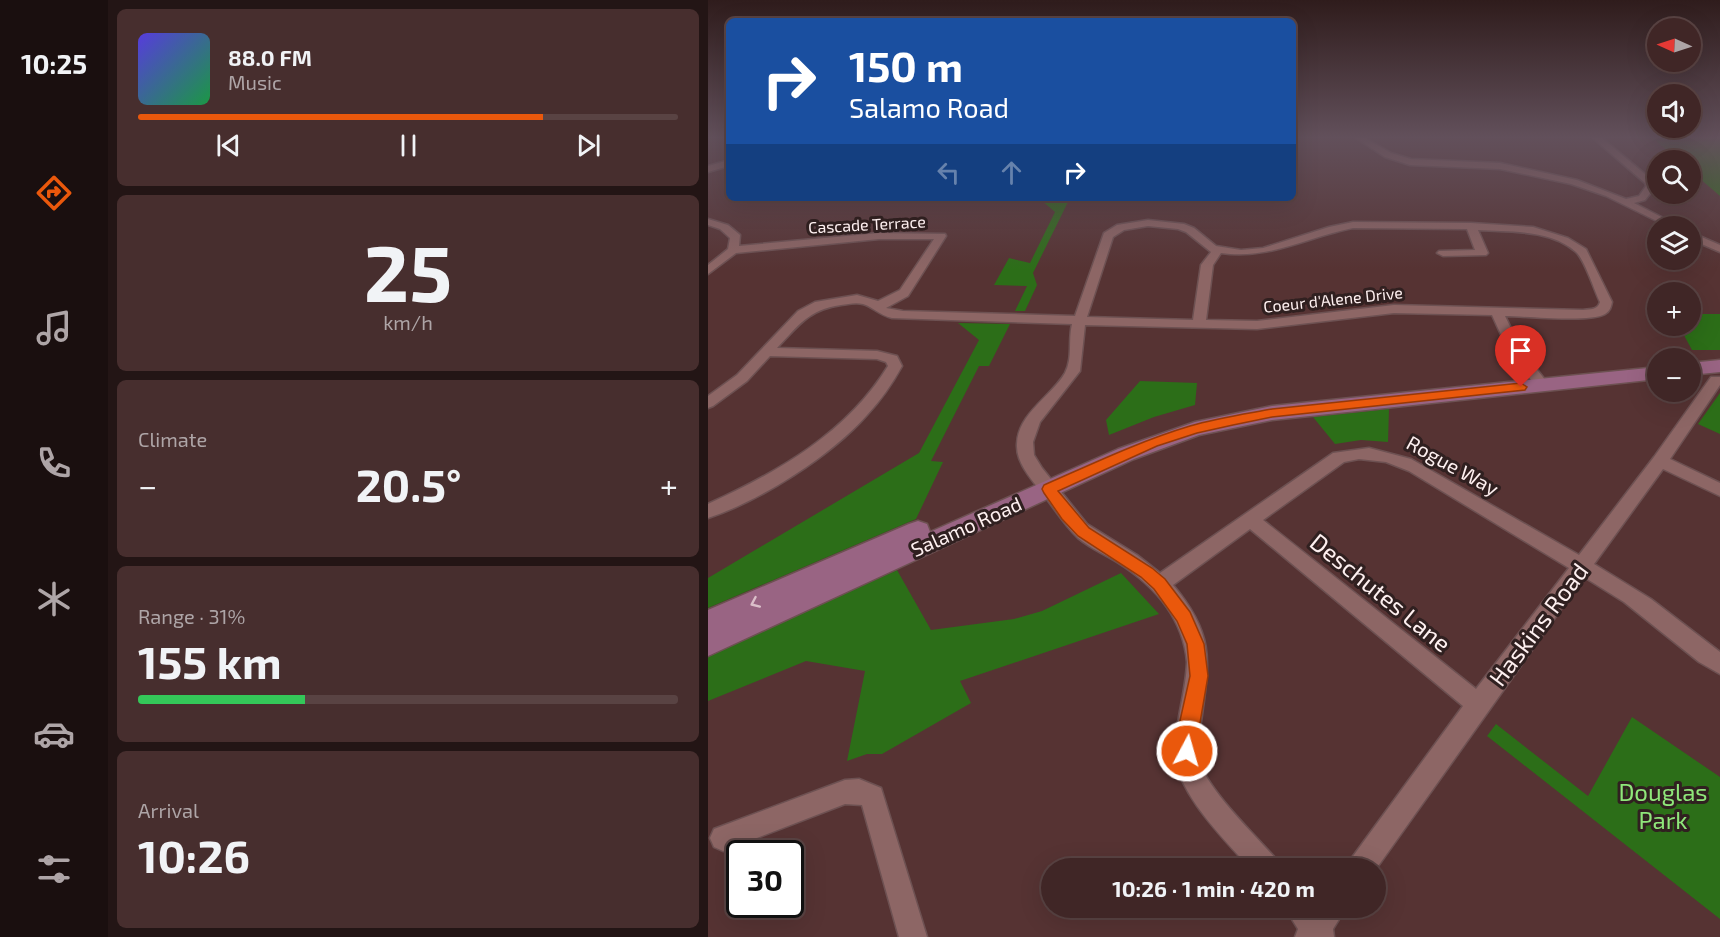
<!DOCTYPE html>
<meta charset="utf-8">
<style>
body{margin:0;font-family:"Exo 2",sans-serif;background:#472e2e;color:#f1f3f6;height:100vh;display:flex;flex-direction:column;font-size:22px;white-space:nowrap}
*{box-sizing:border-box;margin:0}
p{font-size:20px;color:#aea5a7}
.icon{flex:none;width:33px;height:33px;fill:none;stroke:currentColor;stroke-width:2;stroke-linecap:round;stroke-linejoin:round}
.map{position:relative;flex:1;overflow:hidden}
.drawer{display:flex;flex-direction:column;gap:9px;padding:9px;background:#231515;width:600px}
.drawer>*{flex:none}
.top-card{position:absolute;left:18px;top:18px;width:570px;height:183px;border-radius:9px;box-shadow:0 6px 24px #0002,0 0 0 2px #594343;background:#1a4fa0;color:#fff;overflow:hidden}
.needle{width:39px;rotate:273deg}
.buttons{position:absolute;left:939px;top:18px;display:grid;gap:12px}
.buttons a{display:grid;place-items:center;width:54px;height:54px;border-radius:50%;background:#402626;box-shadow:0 6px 24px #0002,0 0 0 2px #594343;font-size:30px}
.speed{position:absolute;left:18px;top:840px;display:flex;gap:12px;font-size:30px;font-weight:700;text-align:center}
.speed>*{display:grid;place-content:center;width:78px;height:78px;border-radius:50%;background:#402626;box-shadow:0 6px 24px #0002,0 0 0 2px #594343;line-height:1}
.speed .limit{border:3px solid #111;border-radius:9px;background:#fff;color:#111}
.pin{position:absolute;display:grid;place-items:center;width:51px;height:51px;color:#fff;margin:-62px -26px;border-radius:50% 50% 50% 0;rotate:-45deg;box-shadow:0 0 6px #0007}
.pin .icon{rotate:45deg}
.me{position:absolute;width:66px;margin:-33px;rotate:6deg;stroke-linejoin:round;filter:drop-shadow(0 0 4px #0008)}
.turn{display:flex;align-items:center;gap:21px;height:126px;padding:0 24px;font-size:27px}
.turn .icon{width:78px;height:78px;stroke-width:2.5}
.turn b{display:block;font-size:42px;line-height:51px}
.lanes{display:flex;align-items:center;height:57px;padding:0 24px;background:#0003;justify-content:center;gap:30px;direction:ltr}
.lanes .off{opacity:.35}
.big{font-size:45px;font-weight:700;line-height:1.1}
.drawer .widget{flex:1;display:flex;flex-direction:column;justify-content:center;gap:9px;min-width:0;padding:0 21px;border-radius:9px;background:#472e2e}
.drawer .dial{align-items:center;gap:0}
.dial b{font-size:78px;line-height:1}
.song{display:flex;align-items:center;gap:18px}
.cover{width:72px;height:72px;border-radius:9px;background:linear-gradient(135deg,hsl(250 70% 55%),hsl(140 70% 35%))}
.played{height:6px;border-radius:3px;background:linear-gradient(90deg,#ea580c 75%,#594343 75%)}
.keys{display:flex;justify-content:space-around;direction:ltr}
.heat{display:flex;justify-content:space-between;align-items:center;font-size:33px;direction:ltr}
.charge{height:9px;border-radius:4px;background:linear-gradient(90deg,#34c759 31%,#594343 0)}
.trip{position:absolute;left:333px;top:858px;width:345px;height:60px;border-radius:30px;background:#402626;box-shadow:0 6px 24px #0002,0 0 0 2px #594343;font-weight:700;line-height:60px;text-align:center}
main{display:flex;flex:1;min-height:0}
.tabs{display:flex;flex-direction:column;width:108px;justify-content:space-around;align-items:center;background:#1a0f0f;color:#aea5a7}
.tabs .icon{width:42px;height:42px}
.tabs .active{color:#ea580c}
.tabs b{font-size:27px;color:#f1f3f6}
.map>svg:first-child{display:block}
.green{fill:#2c6e18}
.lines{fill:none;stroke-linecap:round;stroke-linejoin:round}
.street-casing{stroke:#6d5152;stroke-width:3}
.secondary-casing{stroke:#6d5152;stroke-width:3}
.street{fill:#8d6665;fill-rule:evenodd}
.secondary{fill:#996483;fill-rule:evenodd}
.oneway{stroke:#dbbfca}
.route{fill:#ea580c;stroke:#983908;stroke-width:1.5}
.labels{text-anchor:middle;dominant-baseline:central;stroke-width:6;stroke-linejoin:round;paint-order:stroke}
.far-street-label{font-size:16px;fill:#fef0f0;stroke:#302020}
.street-label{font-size:20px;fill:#fef0f0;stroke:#302020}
.near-street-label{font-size:24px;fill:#fef0f0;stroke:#302020}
.near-park-label{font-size:24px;fill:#8fe77a;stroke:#302020}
</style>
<main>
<nav class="tabs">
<b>10:25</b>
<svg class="icon active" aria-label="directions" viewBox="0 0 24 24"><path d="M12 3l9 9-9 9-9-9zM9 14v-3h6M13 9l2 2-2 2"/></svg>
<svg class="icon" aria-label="music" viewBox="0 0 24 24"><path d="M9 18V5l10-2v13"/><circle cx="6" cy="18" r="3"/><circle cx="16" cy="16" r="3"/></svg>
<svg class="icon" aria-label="phone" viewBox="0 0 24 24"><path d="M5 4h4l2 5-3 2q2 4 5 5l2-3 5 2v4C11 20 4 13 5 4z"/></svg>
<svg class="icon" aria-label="climate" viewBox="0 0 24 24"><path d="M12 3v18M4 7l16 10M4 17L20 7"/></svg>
<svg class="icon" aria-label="car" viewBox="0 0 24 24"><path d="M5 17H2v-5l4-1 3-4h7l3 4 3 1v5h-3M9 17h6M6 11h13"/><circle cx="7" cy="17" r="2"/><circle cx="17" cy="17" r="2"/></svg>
<svg class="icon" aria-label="filters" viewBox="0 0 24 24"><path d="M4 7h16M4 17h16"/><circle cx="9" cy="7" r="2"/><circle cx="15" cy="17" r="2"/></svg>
</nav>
<section class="drawer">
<div class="widget">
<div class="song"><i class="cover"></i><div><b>88.0 FM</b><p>Music</p></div></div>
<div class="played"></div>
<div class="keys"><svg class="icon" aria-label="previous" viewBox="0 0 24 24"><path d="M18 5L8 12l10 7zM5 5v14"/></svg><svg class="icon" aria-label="pause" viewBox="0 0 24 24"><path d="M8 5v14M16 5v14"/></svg><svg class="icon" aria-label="next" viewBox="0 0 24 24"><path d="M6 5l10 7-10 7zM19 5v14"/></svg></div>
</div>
<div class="widget dial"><b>25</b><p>km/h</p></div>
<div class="widget"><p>Climate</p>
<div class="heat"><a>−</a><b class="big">20.5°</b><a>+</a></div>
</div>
<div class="widget"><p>Range · 31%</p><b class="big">155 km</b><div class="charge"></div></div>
<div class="widget"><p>Arrival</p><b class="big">10:26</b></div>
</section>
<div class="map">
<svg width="1012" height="937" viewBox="0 0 1012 937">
<rect width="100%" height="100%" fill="#563333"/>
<g class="green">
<polygon points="944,138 1012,138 1012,196 983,171 982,160 971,160"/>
<polygon points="256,198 507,200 506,203 361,200 325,273 329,285 317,311 307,311 319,286 286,285 301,258 322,263 347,212 333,200"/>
<polygon points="983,314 1012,314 1012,350 984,350 971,326 982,326"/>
<polygon points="250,323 302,324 281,366 271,366 223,461 235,462 208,519 0,608 0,578 211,453 271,340"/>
<polygon points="432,381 489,383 487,405 446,417 401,435 398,420"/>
<polygon points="1012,393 1012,434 990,424"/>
<polygon points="681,409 680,442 653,440 627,444 605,417"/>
<polygon points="189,570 223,630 306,619 334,611 413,573 451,614 252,681 263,703 174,754 159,754 139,761 157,671 98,661 0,701 0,656"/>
<polygon points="924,717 1012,777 1012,919 779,736 788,724 880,796"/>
</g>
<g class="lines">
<defs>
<g id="street">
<polygon points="648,138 657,138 683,153 703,159 792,163 869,180 918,199 931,196 938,186 937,183 885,138 894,138 944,180 948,186 937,200 926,203 971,226 959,226 898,196 863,184 792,169 702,165 677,157"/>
<polygon points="21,160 21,166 0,172 0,166"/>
<path d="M0,219L20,225L32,235L31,246L171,233L237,234L238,236L200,296L178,308L195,311L367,316L396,233L409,225L440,220L476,224L486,228L508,246L533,250L555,248L621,227L645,222L763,223L825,227L860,238L878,249L904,302C903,307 902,311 897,314C882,323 817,316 797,316L813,349L841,385L839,388H829L800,350L784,315L686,313L549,329L377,325L372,371L332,422L325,442L326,455L334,468L379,524L429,555L452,573L625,453L661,448L703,459L871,555L946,457L1003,377H1012V385L962,459L1012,483V496L955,469L886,564L943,599L1012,652V674L991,662L916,602L876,577L668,869L639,868L643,859L755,706L542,529L465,585C508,636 501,662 493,722C491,735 488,750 492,763C500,790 548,836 568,859L572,868H542C517,840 465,790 467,749C468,720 478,691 479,662C475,618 446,585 409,562C396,554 382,548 370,538C354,523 344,504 330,488C320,475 308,461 309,444C310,413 343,397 357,373C365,358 360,340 364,324L184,318C171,315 165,307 155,304C148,302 140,304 133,305C100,310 91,325 69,348L169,351L189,356L194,366C184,384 173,400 159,415C123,456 52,501 0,518V504C70,472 139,433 180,366L178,362L169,359L62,356L39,381L5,406L0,408V396L29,375L90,311L107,302L149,295L170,301L192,290L226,239H171L28,253L0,274V265L20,249L22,238L12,229L0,225ZM440,226L470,229L478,232L503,252L493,265L485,320L379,317L405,237L416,230ZM645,228L759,229L767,250L731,251L729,253L735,256L778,255L780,253L770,230C801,232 842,229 868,252C877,260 886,290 892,302C890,310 882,309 875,310L686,305L549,321L498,320L505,265L513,253C561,260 599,237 645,228ZM651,459L678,462L701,471L861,568L768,689L555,520L636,462Z"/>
<polygon points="982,232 1012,245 1012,252 982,239"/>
<polygon points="151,779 173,788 219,937 191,937 154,805 137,804 15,851 6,847 2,838 6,829 137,780"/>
<polygon points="577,908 638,908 625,929 626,937 587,937 590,929"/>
</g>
<g id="secondary">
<polygon points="1012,360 1012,372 982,375 982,363"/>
<polygon points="950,367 950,379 564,420 491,435 426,459 0,656 0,610 201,524 210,521 219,524 222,532 410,449 487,422 564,406"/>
</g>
</defs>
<use href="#street" class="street-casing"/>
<use href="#secondary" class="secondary-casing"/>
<use href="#street" class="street"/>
<use href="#secondary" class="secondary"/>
</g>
<defs><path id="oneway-chevron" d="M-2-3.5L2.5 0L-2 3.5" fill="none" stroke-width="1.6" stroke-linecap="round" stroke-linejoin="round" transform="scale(1.5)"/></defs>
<use class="oneway" href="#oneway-chevron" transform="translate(47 603) rotate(156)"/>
<linearGradient id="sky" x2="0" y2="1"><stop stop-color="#2f1c1c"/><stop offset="0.51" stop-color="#62505b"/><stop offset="1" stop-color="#62505b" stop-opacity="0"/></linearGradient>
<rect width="1012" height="269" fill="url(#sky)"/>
<path class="route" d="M813,383L819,387L817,390L564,417L525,425L489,433L449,446L350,491L381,528L444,568L457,579L482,612L496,644L500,676L486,758L479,761L472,758L469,751L471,725L482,676L479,644L469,621L446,589L433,577L370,536L354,519L336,493L334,489L336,485C384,464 432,441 482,426C509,418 537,414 564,409Z"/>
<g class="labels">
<g class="far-street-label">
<text transform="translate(159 224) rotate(-3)">Cascade Terrace</text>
<text transform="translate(625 299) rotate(-6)">Coeur d'Alene Drive</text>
</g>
<g class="street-label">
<text transform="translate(745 465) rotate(29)">Rogue Way</text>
<text transform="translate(258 526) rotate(-24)">Salamo Road</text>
</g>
<g class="near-street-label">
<text transform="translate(673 592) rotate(39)">Deschutes Lane</text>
<text transform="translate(830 624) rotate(-53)">Haskins Road</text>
</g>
<g class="near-park-label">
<text x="955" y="791">Douglas<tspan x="955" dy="28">Park</tspan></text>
</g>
</g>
</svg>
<div class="buttons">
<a><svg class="needle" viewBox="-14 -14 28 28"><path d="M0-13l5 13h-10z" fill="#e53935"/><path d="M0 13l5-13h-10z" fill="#aea5a7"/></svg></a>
<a><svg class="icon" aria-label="sound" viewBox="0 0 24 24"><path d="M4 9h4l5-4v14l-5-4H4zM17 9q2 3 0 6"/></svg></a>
<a><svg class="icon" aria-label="search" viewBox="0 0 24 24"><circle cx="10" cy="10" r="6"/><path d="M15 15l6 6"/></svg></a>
<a><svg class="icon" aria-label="layers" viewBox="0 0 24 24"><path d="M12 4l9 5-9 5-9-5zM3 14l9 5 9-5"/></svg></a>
<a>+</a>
<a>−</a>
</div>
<div class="speed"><div class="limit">30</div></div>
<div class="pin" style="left:813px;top:387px;background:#d93025"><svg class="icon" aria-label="arrive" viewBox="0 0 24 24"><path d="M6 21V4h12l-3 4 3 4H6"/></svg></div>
<svg class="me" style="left:479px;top:751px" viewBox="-20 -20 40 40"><circle r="17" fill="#ea580c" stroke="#fff" stroke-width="3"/><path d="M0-11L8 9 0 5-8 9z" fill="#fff"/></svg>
<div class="trip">10:26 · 1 min · 420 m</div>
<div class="top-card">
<div class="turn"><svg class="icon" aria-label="right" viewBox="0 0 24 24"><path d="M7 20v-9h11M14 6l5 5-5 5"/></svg><div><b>150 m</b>Salamo Road</div></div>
<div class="lanes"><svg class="icon off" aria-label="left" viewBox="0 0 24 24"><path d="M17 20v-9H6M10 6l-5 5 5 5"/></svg><svg class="icon off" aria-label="ahead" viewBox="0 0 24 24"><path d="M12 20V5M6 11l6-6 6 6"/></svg><svg class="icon" aria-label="right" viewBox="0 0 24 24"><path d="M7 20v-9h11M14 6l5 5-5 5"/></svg></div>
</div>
</div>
</main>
